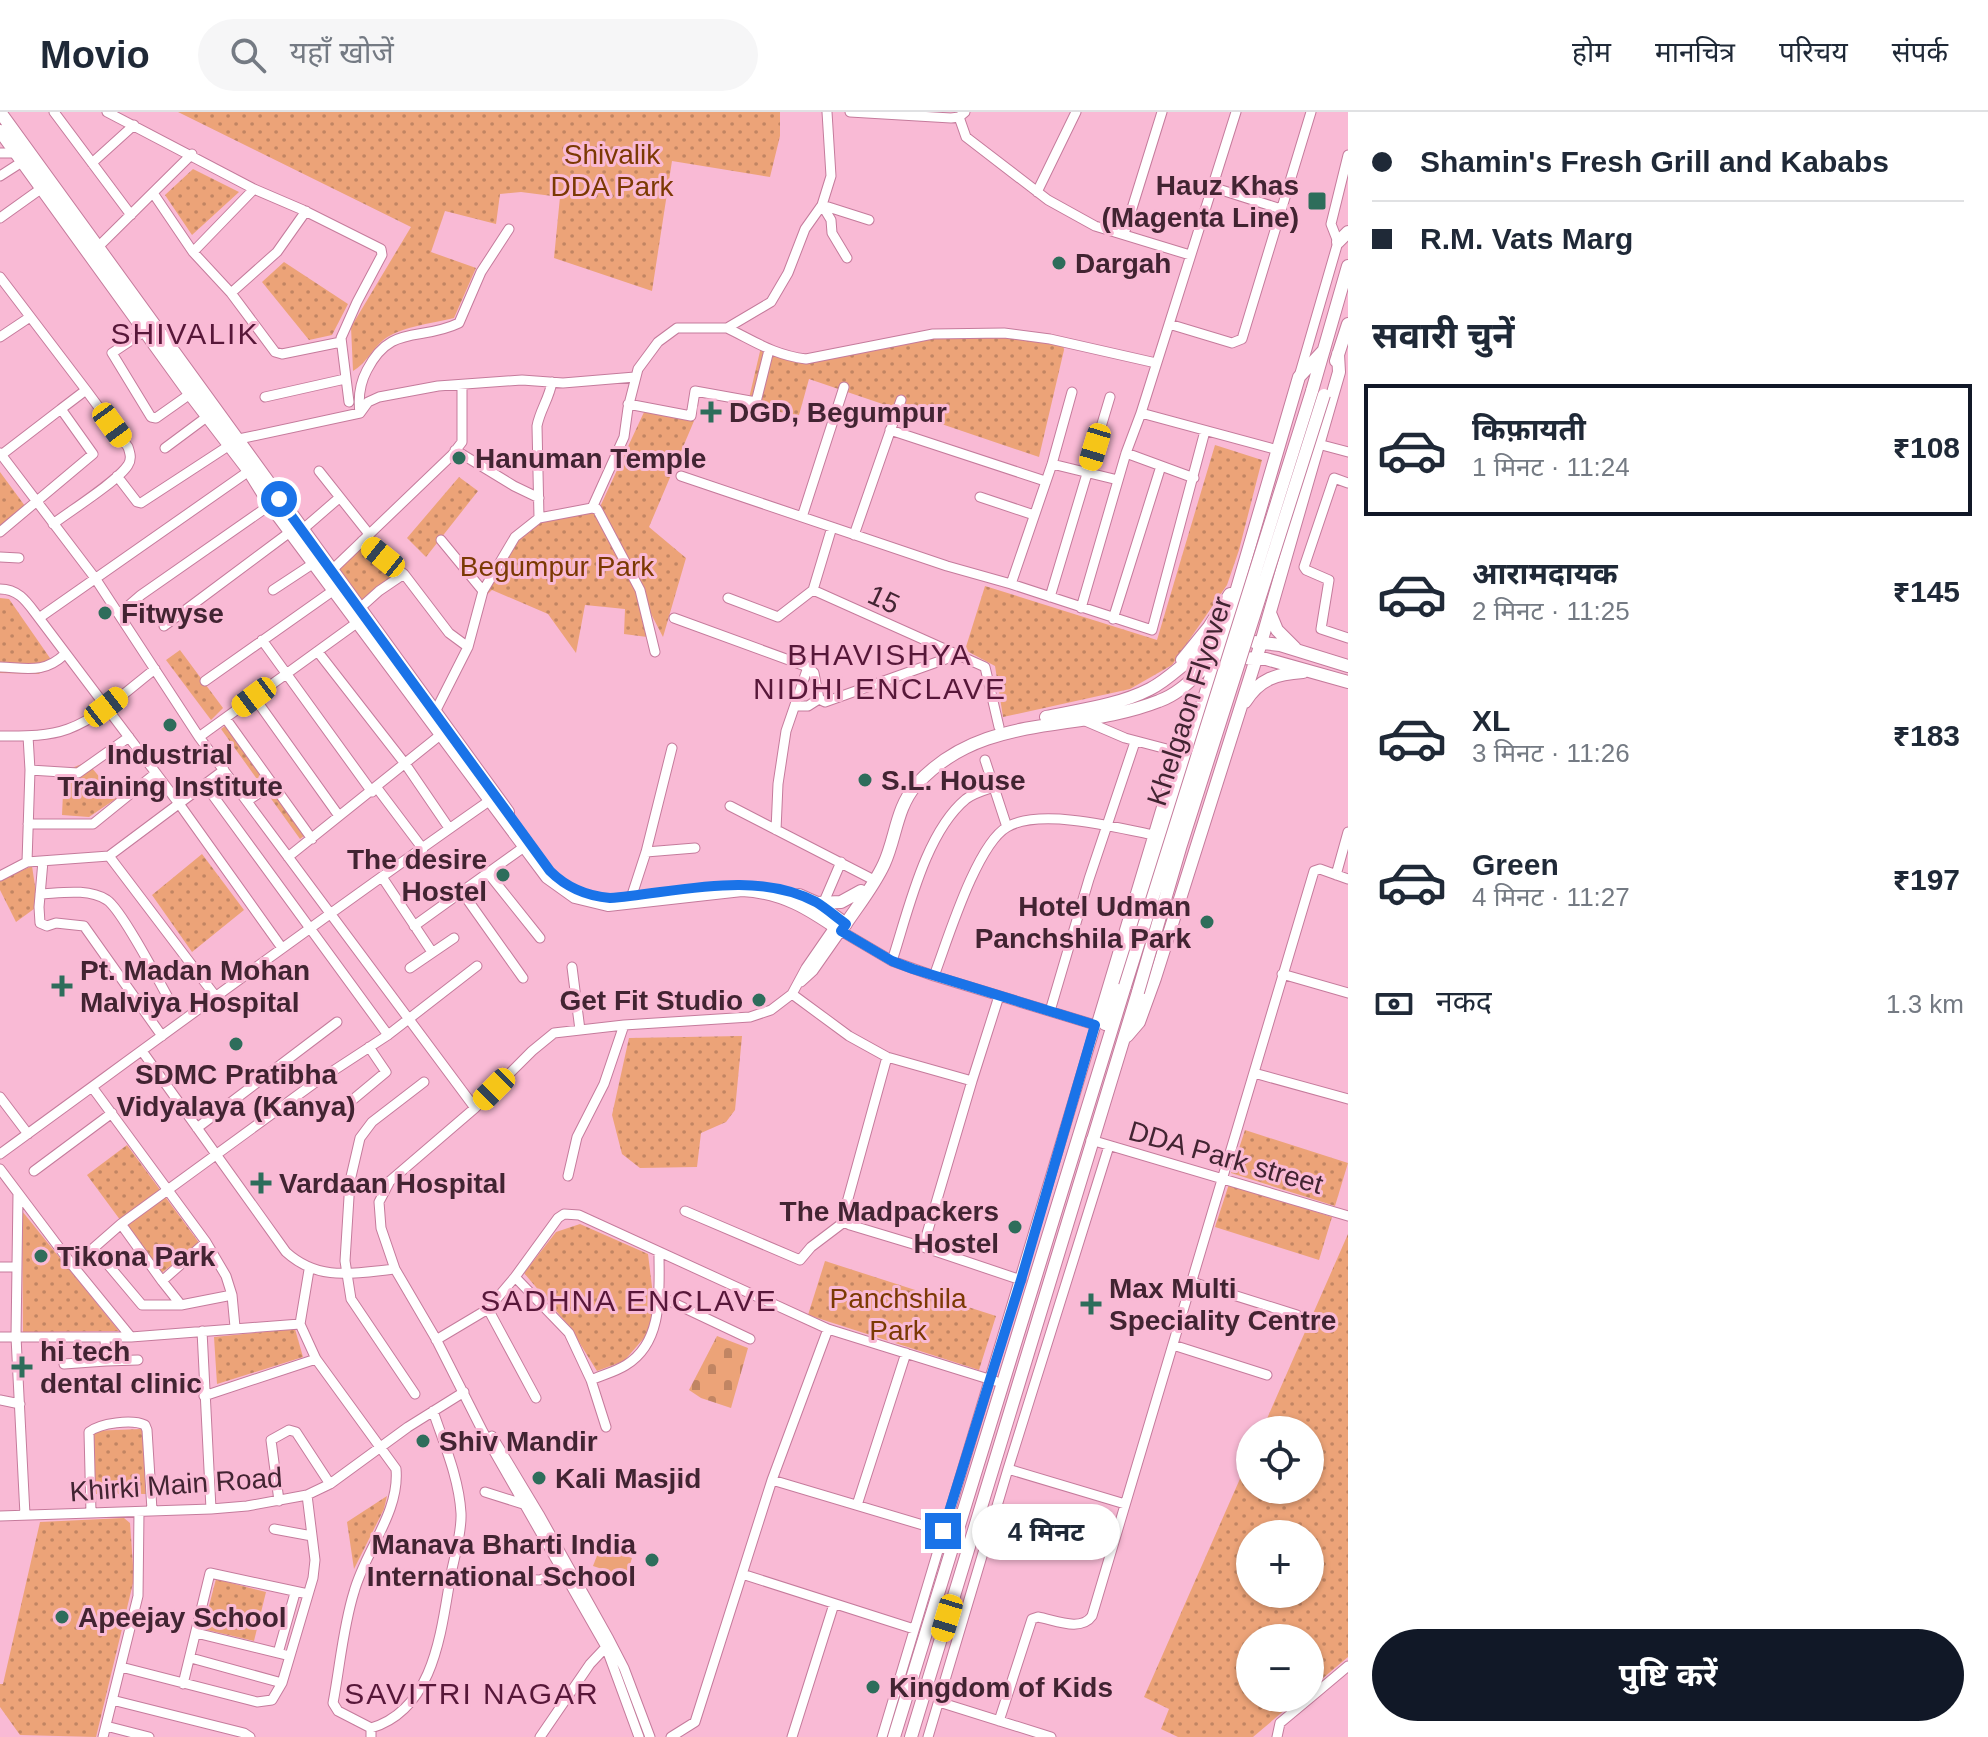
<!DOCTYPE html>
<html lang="hi">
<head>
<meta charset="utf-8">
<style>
  :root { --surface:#fff; --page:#f6f6f7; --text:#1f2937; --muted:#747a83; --line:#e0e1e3; --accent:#111827 }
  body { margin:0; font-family:Arial,"Noto Sans Devanagari",sans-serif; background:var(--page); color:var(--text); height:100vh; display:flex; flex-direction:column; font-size:30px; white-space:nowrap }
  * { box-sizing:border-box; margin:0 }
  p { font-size:26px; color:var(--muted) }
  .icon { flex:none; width:44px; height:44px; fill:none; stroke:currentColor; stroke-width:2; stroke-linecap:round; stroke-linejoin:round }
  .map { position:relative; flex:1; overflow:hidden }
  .details { display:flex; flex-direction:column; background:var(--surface); width:640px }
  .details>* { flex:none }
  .hud { display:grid; align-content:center; height:176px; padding:0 24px; background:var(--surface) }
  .tools { position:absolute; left:1236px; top:1304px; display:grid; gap:16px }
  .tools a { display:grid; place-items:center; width:88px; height:88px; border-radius:50%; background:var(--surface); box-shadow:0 2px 6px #0004; font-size:40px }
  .end { position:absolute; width:36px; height:36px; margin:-18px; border:10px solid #1a73e8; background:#fff; box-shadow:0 0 0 4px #fff }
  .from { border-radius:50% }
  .bubble { position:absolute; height:56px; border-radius:28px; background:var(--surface); box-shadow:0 2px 6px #0004; font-size:26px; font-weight:700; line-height:56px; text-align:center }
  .car { position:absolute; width:24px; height:48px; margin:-24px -12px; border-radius:10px; box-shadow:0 0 6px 2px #0007; background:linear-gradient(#f5c518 24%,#345 0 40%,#f5c518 0 76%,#345 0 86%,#f5c518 0) }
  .hud b { display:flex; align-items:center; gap:28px; height:76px; font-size:30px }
  .hud b+b { border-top:2px solid var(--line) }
  .hud i { width:20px; height:20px; background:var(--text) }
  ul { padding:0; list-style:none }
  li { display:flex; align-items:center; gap:24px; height:132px; margin:0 16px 12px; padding:0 8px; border:4px solid transparent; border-radius:0px }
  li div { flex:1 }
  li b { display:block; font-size:30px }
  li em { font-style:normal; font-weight:700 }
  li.on { border-color:var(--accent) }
  li>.icon { width:72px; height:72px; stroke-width:1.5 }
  h2 { padding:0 24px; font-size:36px; line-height:96px }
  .pay { display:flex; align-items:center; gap:20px; height:88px; padding:0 24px; font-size:30px }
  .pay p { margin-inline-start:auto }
  .button { display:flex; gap:16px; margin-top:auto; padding:16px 24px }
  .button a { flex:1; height:92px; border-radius:48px; background:var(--accent); color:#fff; font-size:32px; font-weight:700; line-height:92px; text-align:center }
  header { display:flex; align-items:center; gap:48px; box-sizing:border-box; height:112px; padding:0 40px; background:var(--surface); border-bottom:2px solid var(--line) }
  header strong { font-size:38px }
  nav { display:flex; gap:44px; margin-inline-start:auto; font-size:28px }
  .search { width:560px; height:72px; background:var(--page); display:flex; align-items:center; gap:20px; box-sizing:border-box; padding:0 28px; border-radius:44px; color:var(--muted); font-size:30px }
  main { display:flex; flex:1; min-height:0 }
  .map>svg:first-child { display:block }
</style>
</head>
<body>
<header>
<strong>Movio</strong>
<div class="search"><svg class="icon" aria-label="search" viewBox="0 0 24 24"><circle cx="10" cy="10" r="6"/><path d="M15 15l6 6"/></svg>यहाँ खोजें</div>
<nav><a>होम</a><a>मानचित्र</a><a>परिचय</a><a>संपर्क</a></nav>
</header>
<main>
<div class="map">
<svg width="1348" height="1625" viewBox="0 0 1348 1625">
  <defs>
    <pattern id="cemetery-stones" width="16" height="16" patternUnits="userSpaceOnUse" patternTransform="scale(2)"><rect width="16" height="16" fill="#eca378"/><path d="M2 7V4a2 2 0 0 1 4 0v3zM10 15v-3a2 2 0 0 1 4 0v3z" fill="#c18563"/></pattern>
    <pattern id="park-dots" width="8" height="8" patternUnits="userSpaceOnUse" patternTransform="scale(2)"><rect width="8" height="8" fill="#eca378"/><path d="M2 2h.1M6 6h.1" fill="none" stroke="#c18563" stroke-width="1.8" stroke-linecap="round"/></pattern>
  </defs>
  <rect width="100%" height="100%" fill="#f9bad5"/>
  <path fill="url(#cemetery-stones)" d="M717,1224l31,12 -17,60 -30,-10 -12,-8z"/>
  <path fill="url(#park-dots)" fill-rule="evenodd" d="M178,0h602v24l-10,41 -98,-16 -20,130 -98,-33 6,-61 -39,-5 -21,2 -4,30 -51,-13 -14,41 45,16 -22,50c-22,6 -57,8 -74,25 -10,10 -14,20 -27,28l-2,-44 60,-100z
    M193,57l46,23 -47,43 -27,-40z
    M284,150l64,42 -16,31 -23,5 -47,-58z
    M1004,221l59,9 1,8 -25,107 -230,-78 -10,36 -52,-8 14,-60 51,11 88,-18z
    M645,298l49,11 -45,106 37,31 -23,79 -15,-29 7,30 -31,-4 1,-25 -40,-4 -9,48 -28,-39 -56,-24 -14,13 37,-66 20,-16 64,-12z
    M1215,333l47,15 -23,90 -12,35 -55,80 -42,24 -127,28 -8,-51 -30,-16 20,-64 172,54z
    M0,360l25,34 -25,20z
    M459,365l19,14 -52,66 -19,-19z
    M362,429l42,33 -47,32 -25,-36z
    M0,486l9,1 43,62 -13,13 -39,-1z
    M180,538l43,58 -12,12 -45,-60z
    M225,614l79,110 -4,3 -79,-110z
    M87,650l30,36 -28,19 -27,-2 2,-44z
    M202,742l42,56 -52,42 -40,-57z
    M32,754l6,40 -22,16 -16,-32v-10z
    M742,924l-7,74 -9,12 -25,11 -4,34 -57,1 -18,-14 -10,-39 17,-77z
    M1245,1018l103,33 -13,43 -104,-33z
    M127,1033l73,99 -40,30 -73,-99z
    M1229,1072l103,33 -13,43 -104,-33z
    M22,1099l97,120 -96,1z
    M580,1112l68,30 5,41 -2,35 -27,31 -27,10 -28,-45 -45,-53 32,-41z
    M1348,1122v423l-38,32v-51h-60v60h49l-46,39h-75l-17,-8 8,-20 -25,-12 106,-241v34h60v-60h-48zM1310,1422v60h-60v-60z
    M825,1149l171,55 -17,54 -171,-55z
    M295,1217l8,28 -86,27 -3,-47z
    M142,1317l5,65h-52l-5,-63z
    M387,1384l-3,13 -30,60 -7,-47z
    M124,1406l6,5 4,56 -38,158 -76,-2 -20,-28v-23h3l37,-162z
    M216,1467l50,13 -12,49 -51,-12z"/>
  <path fill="#eca378" d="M600,1436l32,10 -6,19 -33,-11z"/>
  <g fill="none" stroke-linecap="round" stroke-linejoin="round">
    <g stroke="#c57b9c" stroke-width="11">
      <path id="minor" d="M54,0l77,103
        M107,0l147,77 49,21 78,39 1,6 -25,47 -16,36 8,64
        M850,0l101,6 8,-1 6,-5
        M959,5l7,20 82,63 47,26 95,29
        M0,41h21
        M92,51l42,-38
        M0,64l25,-16
        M1212,75l69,22
        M1037,80l39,-80
        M153,81l40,59 38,41 44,59 7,2 59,-12
        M0,106l42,-30
        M1124,122l38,-122
        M98,135l94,-93
        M193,140l61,-63
        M847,146l-15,-25 -1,-13 -9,-15 47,15
        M0,165l86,113
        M231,181l46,-41 29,-41
        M1169,212l63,19 10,-4 69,-227
        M727,216c29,14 47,27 79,31l127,-25 71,-1 46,6 106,24
        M145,219l-33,22 39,64 5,1 34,-24
        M0,225l30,-20
        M1300,261l38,-131 -7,-18 17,-69
        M265,285l80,-18
        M628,292l63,12 4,-25 61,11 13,-52
        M360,301c-2,-15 0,-30 7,-43 24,-47 53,-28 92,-47l22,-51 28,-43
        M1141,301l137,37
        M890,318l155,51
        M1318,332l30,8
        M165,336l43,-32
        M455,338l59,36 25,12
        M0,341l95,125 104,159 276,371
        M1126,341l68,25
        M0,344l61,-47 32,45 -93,78
        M1052,352l66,16
        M319,359l50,63
        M117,364l20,26 4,1 98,-64 121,-26 8,-11 11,-5 59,-11 84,-6 41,3 72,-6
        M681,364l266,90 64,18 141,46 53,-199
        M1348,371l-14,-5 -30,89 2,3 23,10 -8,49 27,9
        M980,385l54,18
        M592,396l32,-71 4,-29 10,-39 20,-27 19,-14h50l44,-26 17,-29 17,-44 17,-24 9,-29 -4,-64
        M592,396l5,1 43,81 15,62
        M802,405l42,-130
        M539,406l-2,-92c3,-16 12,-27 15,-44
        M53,412c17,-13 65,-43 75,-59 4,-6 2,-12 0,-18l-42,-57 -25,19
        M832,415l-19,63 172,77 14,60
        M302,418l37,-32
        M854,423l47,-135
        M441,428l42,51
        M362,429l42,33 45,59 19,14
        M0,445l19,1
        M332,458l120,-115 10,-13v-57
        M1011,472l41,-120 20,-72
        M0,477c20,0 28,15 39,29l141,187 102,143
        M273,478l41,-27
        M1050,485l60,-200
        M728,486l50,19 35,-27
        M1081,496l45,-155 15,-40 95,-301
        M359,497l20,-18 25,-17
        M119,502l22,-19 129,-90
        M39,506l210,-147
        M674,506l134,49 6,6 5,26 6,3 129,-46
        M1113,507l48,-153
        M164,514l126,-94
        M262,528l110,152
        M318,540l88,113 43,63
        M0,555c27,1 44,7 65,-13
        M205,569l129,-91
        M254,585l85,119
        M795,594h13l11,-7
        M434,602l34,-67 15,-56 32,-54 24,-19 53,-10
        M226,607l86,120
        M1083,608l42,18 57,15
        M0,624c22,0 46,1 68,-7 32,-12 60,-39 87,-60
        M199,625l159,-115
        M985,648l22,67
        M30,658l48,3 51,-36
        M206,674l182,249
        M377,676l46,61
        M247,689l26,-17
        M730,694l140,72
        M28,712h65l63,-51
        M776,718l2,-46 8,-53 22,-64
        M646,740l49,-4
        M109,744l107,141
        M288,745l156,-125
        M43,749l-4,46 1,16 7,3 9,-3 28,3 78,110
        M27,750l3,-92 -2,-34
        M488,761l52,65
        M1336,763l12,-43
        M0,764l27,-14 82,-6 115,-86
        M382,765l50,75
        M462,780l61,86
        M40,782c21,-1 48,-6 67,6 15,10 54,85 65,105
        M632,783l14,-43 26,-104
        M823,792l18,-42
        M414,814l110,-79
        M892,849c16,-49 33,-128 74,-162 8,-6 19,-9 28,-12
        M572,855l8,63
        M410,856l44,-30
        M1282,862l66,19
        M934,864c13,-34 42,-131 73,-149 33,-19 109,0 146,8
        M801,870l12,-11 28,-40 51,30 42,15 161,49
        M792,882l57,42 38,21 85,24 -49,166 98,33
        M1050,899l39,-132 46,-137
        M142,939l144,201c33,30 68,21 109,17
        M887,945l-44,160 1,5 6,3 73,22
        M1254,961l94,26
        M972,969l27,-85
        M92,975l114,155 20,34 6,19 3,32
        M0,985l28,37
        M350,990l36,-30 -17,-25
        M197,1016l140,-106
        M1091,1028l257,76
        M0,1042c162,-118 324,-238 489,-353
        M0,1057l73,97 58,71
        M34,1059l78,-58
        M568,1064l9,-39 27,-53 20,-59
        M18,1082l-2,143 9,178
        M685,1099l115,49 11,-13 33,-25
        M121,1112l41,57 44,-39
        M94,1136l48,57h39
        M73,1154l48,-42 192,-140 75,-49 89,-69
        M0,1155h16
        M309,1158l-9,54 16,35 80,110c4,43 -31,82 -42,123 -11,35 -14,74 -21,111l5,8 33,17v9
        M515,1165l54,56 22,47
        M162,1169l19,24 51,-10
        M1192,1170l105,33
        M659,1184l91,43
        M488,1197l48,89
        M202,1219l9,178
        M0,1225h131l169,-13
        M105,1226l1,23 32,-1
        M436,1228l52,-31 27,-32 43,-59 6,-4 15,1 249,114 167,52
        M1173,1233l94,30
        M64,1252l42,-3
        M415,1282l-64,-95 -6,-38 5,-80 10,-43 12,-16 52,-40
        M204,1284l112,-37
        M0,1288l20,4
        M606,1315l-15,-47c11,-5 24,-8 35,-15 38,-23 33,-74 33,-112
        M492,1324l47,78 70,125 15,29 26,69
        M1008,1357l117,35
        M772,1368l171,51
        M485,1380l38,12
        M279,1389l-8,-61 18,-10 7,2 34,52
        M857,1393l49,-152
        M91,1401l-2,-81c11,-9 43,-13 56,-7l2,5 5,80
        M0,1404l211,-7 36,-3 60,-11 23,-11 78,-57 56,-35
        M274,1417l38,7
        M742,1462l172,55
        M509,1467l31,1 22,-10
        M196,1521l94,23
        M278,1541l17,-60
        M191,1546l91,25
        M121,1555l136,35 15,-2 10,-17 31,-105 2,-18 -8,-65
        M183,1572l27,-111 98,21
        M1310,1586l38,-32
        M112,1588l132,33 6,4
        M939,1590l112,35
        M999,1609l33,-102 6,-2c17,3 43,15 54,-1l222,-745 6,-2 28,10
        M106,1614l43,11
        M371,1616c64,-19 70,-98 80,-154 4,-20 11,-42 10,-61 -2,-35 -17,-69 -28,-102
        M103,1625l35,-141 1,-84
        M540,1625l50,-73 16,-17
        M639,1625l-33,-90 -123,-215 -47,-93 -41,-70 -14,-41 -2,-26 11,-21 85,-73 57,-57 22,-18 70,-8 126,-8 21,-7 21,-16 14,-26 29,-42
        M671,1625l24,-15 77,-242 56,-151
        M792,1625l42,-133
        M882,1625l296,-985
        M928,1625l80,-268 101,-323
        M1277,1625l3,-14 30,-25"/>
    </g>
    <g stroke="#c57b9c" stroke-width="14">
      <path id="major" d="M0,0l508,700
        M0,19l190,263 59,77 21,34 277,372 28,20 33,8 134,-15c41,2 67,19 99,41 14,-22 32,-43 43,-67 12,-26 12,-56 32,-79 67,-74 160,-51 243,-84 25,-9 38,-29 58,-44l49,2 82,23
        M1338,130l10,-10
        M1336,249l12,-37
        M1312,279l36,-125
        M1270,501l7,17 18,18
        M1254,530l26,3 68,21
        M1182,548l27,-33 21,-33
        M1245,590c15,-24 32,-28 58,-30
        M1046,605c34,-7 73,-12 104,-28 26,-13 46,-42 74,-48
        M799,783l18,8 29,21
        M817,791l24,-1 20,-11
        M1105,912l38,-131 74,-236 82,-280 25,-27
        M1127,924l12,-14 16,-44 106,-335 78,-271 -1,-18
        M894,1625l231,-751
        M911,1625l227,-745"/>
    </g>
    <use href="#minor" stroke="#fff" stroke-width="9"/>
    <use href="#major" stroke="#fff" stroke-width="12"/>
    <g stroke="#c57b9c" stroke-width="14" stroke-linecap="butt">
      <path id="major-bridge" d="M1125,874l187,-595
        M1138,880l42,-144 144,-453"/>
    </g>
    <use href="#major-bridge" stroke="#fff" stroke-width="12"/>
  </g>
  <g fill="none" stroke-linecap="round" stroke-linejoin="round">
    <path stroke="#1a73e8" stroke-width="10" d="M279,387l271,372c17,17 36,25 60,27 65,-5 144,-29 206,4 10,6 20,15 30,22l-5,7 51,30 21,8 182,56 -74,255 -78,251"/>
  </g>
  <g fill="#2e6d5b" stroke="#f9bad5" stroke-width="3">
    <rect x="1307" y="79" width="20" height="20" rx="4"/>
    <circle cx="1059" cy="151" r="8"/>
    <path d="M707 288h8v8h8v8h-8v8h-8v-8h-8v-8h8z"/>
    <circle cx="459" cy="346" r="8"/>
    <circle cx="105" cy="501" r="8"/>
    <circle cx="170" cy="613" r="8"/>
    <circle cx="865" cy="668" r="8"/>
    <circle cx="503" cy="763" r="8"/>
    <circle cx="1207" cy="810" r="8"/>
    <path d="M58 862h8v8h8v8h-8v8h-8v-8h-8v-8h8z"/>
    <circle cx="759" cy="888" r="8"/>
    <circle cx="236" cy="932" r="8"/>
    <path d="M257 1059h8v8h8v8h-8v8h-8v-8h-8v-8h8z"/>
    <circle cx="1015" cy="1115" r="8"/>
    <circle cx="41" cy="1144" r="8"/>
    <path d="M1087 1180h8v8h8v8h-8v8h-8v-8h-8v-8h8z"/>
    <path d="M18 1243h8v8h8v8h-8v8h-8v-8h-8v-8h8z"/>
    <circle cx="423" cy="1329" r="8"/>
    <circle cx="539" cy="1366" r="8"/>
    <circle cx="652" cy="1448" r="8"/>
    <circle cx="62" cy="1505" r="8"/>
    <circle cx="873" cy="1575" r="8"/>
  </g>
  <g text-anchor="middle" stroke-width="6" stroke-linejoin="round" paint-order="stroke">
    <g font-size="28" fill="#7b3903" stroke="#f9bad5">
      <text x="612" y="52">Shivalik<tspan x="612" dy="32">DDA Park</tspan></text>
      <text x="557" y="464">Begumpur Park</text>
      <text x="898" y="1196">Panchshila<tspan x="898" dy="32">Park</tspan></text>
    </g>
    <g font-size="28" font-weight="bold" fill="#422432" stroke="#f9bad5" text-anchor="start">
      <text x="1299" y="83" text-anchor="end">Hauz Khas<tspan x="1299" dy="32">(Magenta Line)</tspan></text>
      <text x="1075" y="161">Dargah</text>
      <text x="729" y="310">DGD, Begumpur</text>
      <text x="475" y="356">Hanuman Temple</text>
      <text x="121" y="511">Fitwyse</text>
      <text x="170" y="652" text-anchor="middle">Industrial<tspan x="170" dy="32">Training Institute</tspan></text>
      <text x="881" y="678">S.L. House</text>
      <text x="487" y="757" text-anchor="end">The desire<tspan x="487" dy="32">Hostel</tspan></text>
      <text x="1191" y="804" text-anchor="end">Hotel Udman<tspan x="1191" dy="32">Panchshila Park</tspan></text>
      <text x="80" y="868">Pt. Madan Mohan<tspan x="80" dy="32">Malviya Hospital</tspan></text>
      <text x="743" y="898" text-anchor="end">Get Fit Studio</text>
      <text x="236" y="972" text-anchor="middle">SDMC Pratibha<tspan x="236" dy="32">Vidyalaya (Kanya)</tspan></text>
      <text x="279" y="1081">Vardaan Hospital</text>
      <text x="999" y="1109" text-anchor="end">The Madpackers<tspan x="999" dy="32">Hostel</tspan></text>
      <text x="57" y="1154">Tikona Park</text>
      <text x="1109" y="1186">Max Multi<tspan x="1109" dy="32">Speciality Centre</tspan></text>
      <text x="40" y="1249">hi tech<tspan x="40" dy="32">dental clinic</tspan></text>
      <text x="439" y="1339">Shiv Mandir</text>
      <text x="555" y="1376">Kali Masjid</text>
      <text x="636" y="1442" text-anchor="end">Manava Bharti India<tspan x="636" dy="32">International School</tspan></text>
      <text x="78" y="1515">Apeejay School</text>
      <text x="889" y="1585">Kingdom of Kids</text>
    </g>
    <g font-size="28" fill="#422432" stroke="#f9bad5">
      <text transform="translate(884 487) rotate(25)" y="10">15</text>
      <text transform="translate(1189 589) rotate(-72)" y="10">Khelgaon Flyover</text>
      <text transform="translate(1226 1045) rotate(16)" y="10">DDA Park street</text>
      <text transform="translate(176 1372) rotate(-4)" y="10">Khirki Main Road</text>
    </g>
    <g font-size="30" letter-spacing="2" fill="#571739" stroke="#f9bad5">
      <text x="185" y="232">SHIVALIK</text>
      <text x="880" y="553">BHAVISHYA<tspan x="880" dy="34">NIDHI ENCLAVE</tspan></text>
      <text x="629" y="1199">SADHNA ENCLAVE</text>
      <text x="472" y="1592">SAVITRI NAGAR</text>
    </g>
  </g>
</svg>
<div class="tools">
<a><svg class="icon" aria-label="locate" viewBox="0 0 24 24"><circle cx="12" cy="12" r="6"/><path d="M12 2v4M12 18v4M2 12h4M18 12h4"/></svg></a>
<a>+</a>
<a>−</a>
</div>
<i class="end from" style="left:279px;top:387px"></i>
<i class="end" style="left:943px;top:1419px"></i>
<div class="bubble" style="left:972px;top:1392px;width:148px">4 मिनट</div>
<i class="car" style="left:112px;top:313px;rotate:144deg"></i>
<i class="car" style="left:1095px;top:335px;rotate:197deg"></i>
<i class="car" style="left:383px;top:445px;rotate:309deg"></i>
<i class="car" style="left:254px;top:585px;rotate:233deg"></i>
<i class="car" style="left:106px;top:595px;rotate:52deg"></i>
<i class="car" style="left:494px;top:977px;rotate:225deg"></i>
<i class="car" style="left:947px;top:1506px;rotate:197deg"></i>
</div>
<section class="details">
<div class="hud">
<b><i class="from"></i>Shamin's Fresh Grill and Kababs</b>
<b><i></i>R.M. Vats Marg</b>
</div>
<h2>सवारी चुनें</h2>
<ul>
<li class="on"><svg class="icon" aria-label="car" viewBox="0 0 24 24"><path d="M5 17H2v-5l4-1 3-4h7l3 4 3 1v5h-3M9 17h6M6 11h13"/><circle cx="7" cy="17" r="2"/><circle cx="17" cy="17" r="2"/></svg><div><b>किफ़ायती</b><p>1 मिनट · 11:24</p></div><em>₹108</em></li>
<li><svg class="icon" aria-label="car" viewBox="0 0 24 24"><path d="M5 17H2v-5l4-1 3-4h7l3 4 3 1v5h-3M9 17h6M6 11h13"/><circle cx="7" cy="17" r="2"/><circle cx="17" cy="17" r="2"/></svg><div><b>आरामदायक</b><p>2 मिनट · 11:25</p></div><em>₹145</em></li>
<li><svg class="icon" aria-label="car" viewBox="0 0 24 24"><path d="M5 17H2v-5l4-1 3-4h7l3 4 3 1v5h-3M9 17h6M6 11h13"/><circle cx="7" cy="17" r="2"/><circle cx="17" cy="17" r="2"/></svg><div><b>XL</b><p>3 मिनट · 11:26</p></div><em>₹183</em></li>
<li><svg class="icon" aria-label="car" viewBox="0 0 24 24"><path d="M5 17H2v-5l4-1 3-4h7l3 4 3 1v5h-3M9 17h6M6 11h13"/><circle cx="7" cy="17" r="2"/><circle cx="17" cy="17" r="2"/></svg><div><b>Green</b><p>4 मिनट · 11:27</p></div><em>₹197</em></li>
</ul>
<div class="pay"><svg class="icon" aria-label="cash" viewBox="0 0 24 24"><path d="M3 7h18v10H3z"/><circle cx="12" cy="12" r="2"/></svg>नकद<p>1.3 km</p></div>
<div class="button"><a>पुष्टि करें</a></div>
</section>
</main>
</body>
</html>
